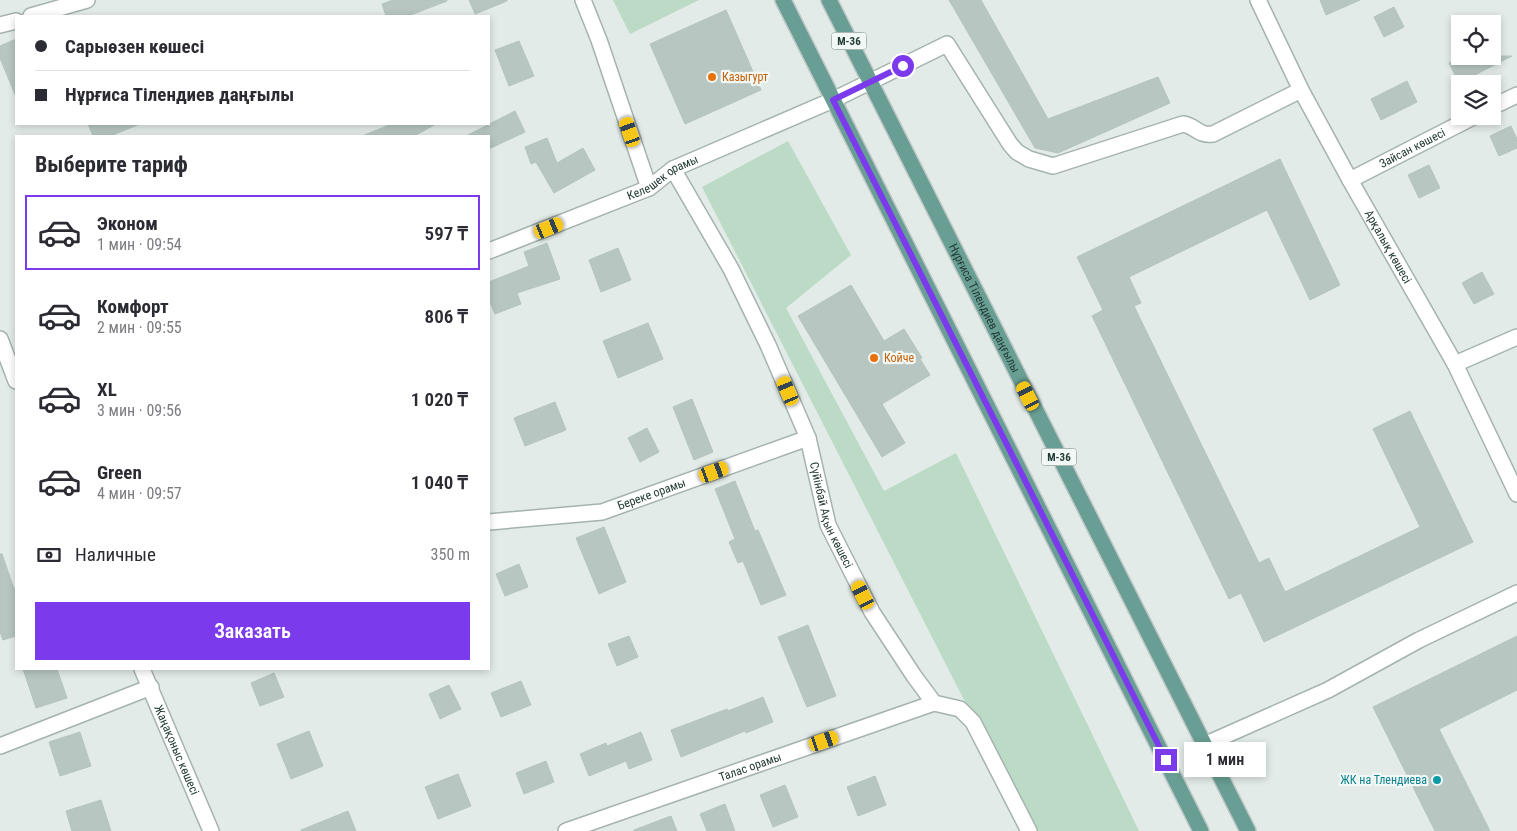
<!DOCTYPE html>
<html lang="ru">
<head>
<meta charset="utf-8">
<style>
  :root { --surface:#fff; --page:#f2f2f3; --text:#2b2b33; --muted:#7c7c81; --line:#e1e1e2; --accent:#7c3aed }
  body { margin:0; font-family:"Roboto Condensed",sans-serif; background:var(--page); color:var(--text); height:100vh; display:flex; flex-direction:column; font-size:19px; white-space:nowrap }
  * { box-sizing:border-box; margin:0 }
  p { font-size:16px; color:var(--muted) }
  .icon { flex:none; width:28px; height:28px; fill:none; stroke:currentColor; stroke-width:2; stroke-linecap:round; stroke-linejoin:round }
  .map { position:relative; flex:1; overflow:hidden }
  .side { position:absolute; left:15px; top:135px; width:475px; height:535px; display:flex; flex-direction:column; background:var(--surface); border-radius:0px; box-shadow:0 2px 8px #0003 }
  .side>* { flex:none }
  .top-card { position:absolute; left:15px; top:15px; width:475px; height:110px; border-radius:0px; box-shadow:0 2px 8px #0003; display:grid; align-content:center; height:110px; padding:0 20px; background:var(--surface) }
  .controls { position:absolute; left:1451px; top:15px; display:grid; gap:10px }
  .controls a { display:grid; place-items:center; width:50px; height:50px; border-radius:0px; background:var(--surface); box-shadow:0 2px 8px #0003; font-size:25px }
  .end { position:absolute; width:22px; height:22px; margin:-11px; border:6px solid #7c3aed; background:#fff; box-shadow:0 0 0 2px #fff }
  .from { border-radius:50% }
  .bubble { position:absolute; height:35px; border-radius:0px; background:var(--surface); box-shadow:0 2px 8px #0003; font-size:16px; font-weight:600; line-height:35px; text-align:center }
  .car { position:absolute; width:15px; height:30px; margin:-15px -8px; border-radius:6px; box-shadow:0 0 4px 1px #0007; background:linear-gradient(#f5c518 24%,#345 0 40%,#f5c518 0 76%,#345 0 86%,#f5c518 0) }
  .top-card b { display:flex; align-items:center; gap:18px; height:48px; font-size:19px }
  .top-card b+b { border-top:1px solid var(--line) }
  .top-card i { width:12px; height:12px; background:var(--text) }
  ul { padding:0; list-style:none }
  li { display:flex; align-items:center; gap:15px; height:75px; margin:0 10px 8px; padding:0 10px; border:2px solid transparent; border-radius:0px }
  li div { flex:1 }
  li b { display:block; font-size:19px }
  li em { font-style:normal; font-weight:600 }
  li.active { border-color:var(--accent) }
  li>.icon { width:45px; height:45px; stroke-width:1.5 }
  h2 { padding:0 20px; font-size:22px; line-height:60px }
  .pay { display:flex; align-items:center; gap:12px; height:55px; padding:0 20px; font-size:19px }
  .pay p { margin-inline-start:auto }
  .primary-button { display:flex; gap:10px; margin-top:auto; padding:10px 20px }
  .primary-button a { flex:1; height:58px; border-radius:0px; background:var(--accent); color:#fff; font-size:20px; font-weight:600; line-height:58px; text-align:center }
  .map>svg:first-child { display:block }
</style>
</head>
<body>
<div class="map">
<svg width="1517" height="831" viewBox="0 0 1517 831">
  <rect width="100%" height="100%" fill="#e2ebe7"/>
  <path fill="#bcdbc6" d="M613,0h86l-69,34z
    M788,141l63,114 -65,53 98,183 72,-38 183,378h-108l-329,-644z"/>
  <path fill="#b7c6c1" stroke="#b4c4bf" d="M393,0h54v1l-39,15h-22l-4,-12z
    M469,0h38v1l-32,13z
    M949,0h32l67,119 110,-42 12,26 -112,50 -23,-5z
    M1320,0h40l-34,15z
    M1394,7l10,20 -20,10 -10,-20z
    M726,10l35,80 -76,34 -35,-80z
    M16,39v58l-16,-39v-12z
    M519,41l15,35 -25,10 -14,-36z
    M1462,56h50l-53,27 -10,-20z
    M1407,81l10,21 -36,18 -10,-21z
    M515,111l10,21 -36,17v-13h-23z
    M88,124h52l-30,12h-17z
    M392,124h44l-22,12h-52z
    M1511,126l6,13v9l-18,8 -9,-20z
    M547,138l10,25 26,-15 12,22 -41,23 -18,-31 -5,2 -6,-17z
    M1280,159l60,126 -30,15 -43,-90 -138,67 12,26 -7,3 125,257 10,-5 16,34 135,-65 -47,-98 37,-18 63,131 -209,100 -23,-49 -12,6 -137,-283 11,-6 -26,-53z
    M1429,165l11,23 -21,10 -11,-23z
    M547,243l13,36 -43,14 4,11 -26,10 -6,-14v-18l40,-16 -5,-14z
    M618,248l13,32 -30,12 -12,-32z
    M1482,272l12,22 -20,10 -12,-21z
    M851,285l33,56 20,-12 18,29 -2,1 10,16 -48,29 23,39 -23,14 -84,-141z
    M648,323l15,36 -45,19 -15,-37z
    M692,399l21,53 -19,8 -21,-53z
    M555,402l11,28 -41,16 -11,-28z
    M647,428l12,24 -19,10 -12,-24z
    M735,481l20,50 3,-1 28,65 -25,10 -18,-44 -5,2 -9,-21 6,-3 -20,-50z
    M604,527l22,55 -27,12 -23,-56z
    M0,554h2l12,35 2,-1v48l-13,4 -3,-8z
    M519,564l9,23 -23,9 -9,-22z
    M808,625l28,71 -29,11 -29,-70z
    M629,636l9,21 -21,9 -9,-22z
    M1517,636v54l-78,39 51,102h-55l-62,-124z
    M23,669h34l10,29 -31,10z
    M274,673l10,24 -24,9 -9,-23z
    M521,681l10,24 -30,12 -10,-24z
    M449,685l12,24 -21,10 -11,-25z
    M763,697l10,25 -27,11 -1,-2 -64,26 -10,-27 56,-21 1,2z
    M309,731l14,35 -32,13 -14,-35z
    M80,732l11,34 -31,10 -11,-34z
    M641,732l11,28 -23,9 -3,-8 -37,15 -9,-22 26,-11 1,3z
    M546,761l8,21 -30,12 -8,-21z
    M458,774l13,32 -33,13 -13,-32z
    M875,776l11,29 -28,11 -11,-29z
    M785,785l13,32 -25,10 -13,-32z
    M101,800l10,31h-39l-6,-20z
    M725,804l10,27h-28l-7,-17z
    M348,811l8,20h-55v-1z
    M671,816l6,15h-43v-1z"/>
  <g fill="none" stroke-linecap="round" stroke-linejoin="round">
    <g stroke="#a5b3ae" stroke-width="18">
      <g id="street">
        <path d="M583,0l16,40 50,148"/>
        <path id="s1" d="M1258,0l43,90 49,90 105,184 62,130"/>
        <path d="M31,16l56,-16"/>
        <path d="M0,25l16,-4"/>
        <path d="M1492,107l25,-12"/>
        <path id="s2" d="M673,169l58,100 37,76 40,93 20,87 44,87 42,64 20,27 26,6 13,13 56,109"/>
        <path id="s3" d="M1350,180l125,-64"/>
        <path id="s4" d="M489,251l160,-63 24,-19 160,-69 114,-56 63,100 7,8 12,7 24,7 130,-42c13,2 15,12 30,10l88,-44"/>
        <path d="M0,339l16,42"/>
        <path d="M1455,364l62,-27"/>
        <path id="s5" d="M489,522l113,-10 206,-74"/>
        <path id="s6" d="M142,669l69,162"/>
        <path d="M1204,745l124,-55 91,-50 98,-47"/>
        <path d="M0,746l151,-59"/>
        <path id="s7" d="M566,831l368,-128"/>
      </g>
    </g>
    <g stroke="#c1c8c7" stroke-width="18">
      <g id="primary">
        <path d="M783,0l418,831"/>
        <path id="s8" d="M829,0l419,831"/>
      </g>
    </g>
    <use href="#street" stroke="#fff" stroke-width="15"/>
    <use href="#primary" stroke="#689e93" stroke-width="15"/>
  </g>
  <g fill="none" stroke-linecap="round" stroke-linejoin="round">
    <path stroke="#7c3aed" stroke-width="6" d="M903,66l-70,34 333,660"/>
  </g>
  <g fill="#e8710a" stroke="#f2f8f5" stroke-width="2">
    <circle cx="712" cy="77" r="5"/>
    <circle cx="874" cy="358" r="5"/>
  </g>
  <circle fill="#0f9aa8" stroke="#f2f8f5" stroke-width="2" cx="1437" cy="780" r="5"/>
  <g text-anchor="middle" stroke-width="4.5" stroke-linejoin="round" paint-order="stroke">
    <g fill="#f2f8f5" stroke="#61746f" stroke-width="1">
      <rect x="831.5" y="32.5" width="35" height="17" rx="4"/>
      <rect x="1041.5" y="448.5" width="35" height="17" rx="4"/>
    </g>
    <g font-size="11" font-weight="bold" fill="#233b36">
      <text x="849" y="45">M-36</text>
      <text x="1059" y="461">M-36</text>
    </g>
    <g font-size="12" fill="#c56008" stroke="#f2f8f5" text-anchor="start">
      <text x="722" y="81">Казыгурт</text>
      <text x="884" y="362">Койче</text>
    </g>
    <g font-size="12" fill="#233b36" stroke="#f2f8f5">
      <text dy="4" stroke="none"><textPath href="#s3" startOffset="70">Зайсан көшесі</textPath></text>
      <text dy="4" stroke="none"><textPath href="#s4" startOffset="189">Келешек орамы</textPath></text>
      <text dy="4" stroke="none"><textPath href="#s1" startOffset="279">Арқалық көшесі</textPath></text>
      <text dy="4" stroke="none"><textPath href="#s8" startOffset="345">Нұрғиса Тілендиев даңғылы</textPath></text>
      <text dy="4" stroke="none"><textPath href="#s5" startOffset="166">Береке орамы</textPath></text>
      <text dy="4" stroke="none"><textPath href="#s2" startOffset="382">Сүйінбай Ақын көшесі</textPath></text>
      <text dy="4" stroke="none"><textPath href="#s6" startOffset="88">Жаңақоныс көшесі</textPath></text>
      <text dy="4" stroke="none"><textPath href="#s7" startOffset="195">Талас орамы</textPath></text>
    </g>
    <g font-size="12" fill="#0d838f" stroke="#f2f8f5" text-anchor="end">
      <text x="1427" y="784">ЖК на Тлендиева</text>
    </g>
  </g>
</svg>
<div class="controls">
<a><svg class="icon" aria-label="locate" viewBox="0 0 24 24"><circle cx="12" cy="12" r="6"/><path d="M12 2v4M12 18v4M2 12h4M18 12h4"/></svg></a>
<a><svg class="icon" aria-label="layers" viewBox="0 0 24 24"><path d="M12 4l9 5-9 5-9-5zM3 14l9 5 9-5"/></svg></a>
</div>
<i class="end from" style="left:903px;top:66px"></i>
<i class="end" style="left:1166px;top:760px"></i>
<div class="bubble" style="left:1184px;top:742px;width:82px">1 мин</div>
<i class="car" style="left:630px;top:132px;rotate:341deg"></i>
<i class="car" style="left:549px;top:228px;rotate:68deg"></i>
<i class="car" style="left:788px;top:391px;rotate:337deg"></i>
<i class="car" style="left:1028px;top:396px;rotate:333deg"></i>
<i class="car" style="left:714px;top:472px;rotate:70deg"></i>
<i class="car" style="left:863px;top:595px;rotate:333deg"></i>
<i class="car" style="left:824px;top:741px;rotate:71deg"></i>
<div class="top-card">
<b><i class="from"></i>Сарыөзен көшесі</b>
<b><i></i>Нұрғиса Тілендиев даңғылы</b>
</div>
<section class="side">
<h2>Выберите тариф</h2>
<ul>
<li class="active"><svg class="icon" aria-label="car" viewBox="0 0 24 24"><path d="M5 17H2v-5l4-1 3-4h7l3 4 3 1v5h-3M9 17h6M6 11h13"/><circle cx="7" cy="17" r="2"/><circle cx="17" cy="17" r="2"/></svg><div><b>Эконом</b><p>1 мин · 09:54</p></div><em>597 ₸</em></li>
<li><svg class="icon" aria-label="car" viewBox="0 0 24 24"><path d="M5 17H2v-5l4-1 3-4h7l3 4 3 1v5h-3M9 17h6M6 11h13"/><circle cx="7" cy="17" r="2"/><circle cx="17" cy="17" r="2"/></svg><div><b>Комфорт</b><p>2 мин · 09:55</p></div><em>806 ₸</em></li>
<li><svg class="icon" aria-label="car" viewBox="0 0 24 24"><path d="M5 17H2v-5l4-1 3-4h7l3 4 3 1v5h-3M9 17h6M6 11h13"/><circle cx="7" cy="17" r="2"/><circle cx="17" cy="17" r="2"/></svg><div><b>XL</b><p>3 мин · 09:56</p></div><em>1 020 ₸</em></li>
<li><svg class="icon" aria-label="car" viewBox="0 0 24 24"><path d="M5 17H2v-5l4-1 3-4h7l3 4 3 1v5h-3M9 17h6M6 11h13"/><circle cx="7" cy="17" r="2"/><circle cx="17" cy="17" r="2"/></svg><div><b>Green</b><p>4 мин · 09:57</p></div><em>1 040 ₸</em></li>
</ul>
<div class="pay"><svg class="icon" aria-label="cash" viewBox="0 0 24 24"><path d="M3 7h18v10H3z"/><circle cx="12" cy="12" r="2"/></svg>Наличные<p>350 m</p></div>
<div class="primary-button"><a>Заказать</a></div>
</section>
</div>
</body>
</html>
